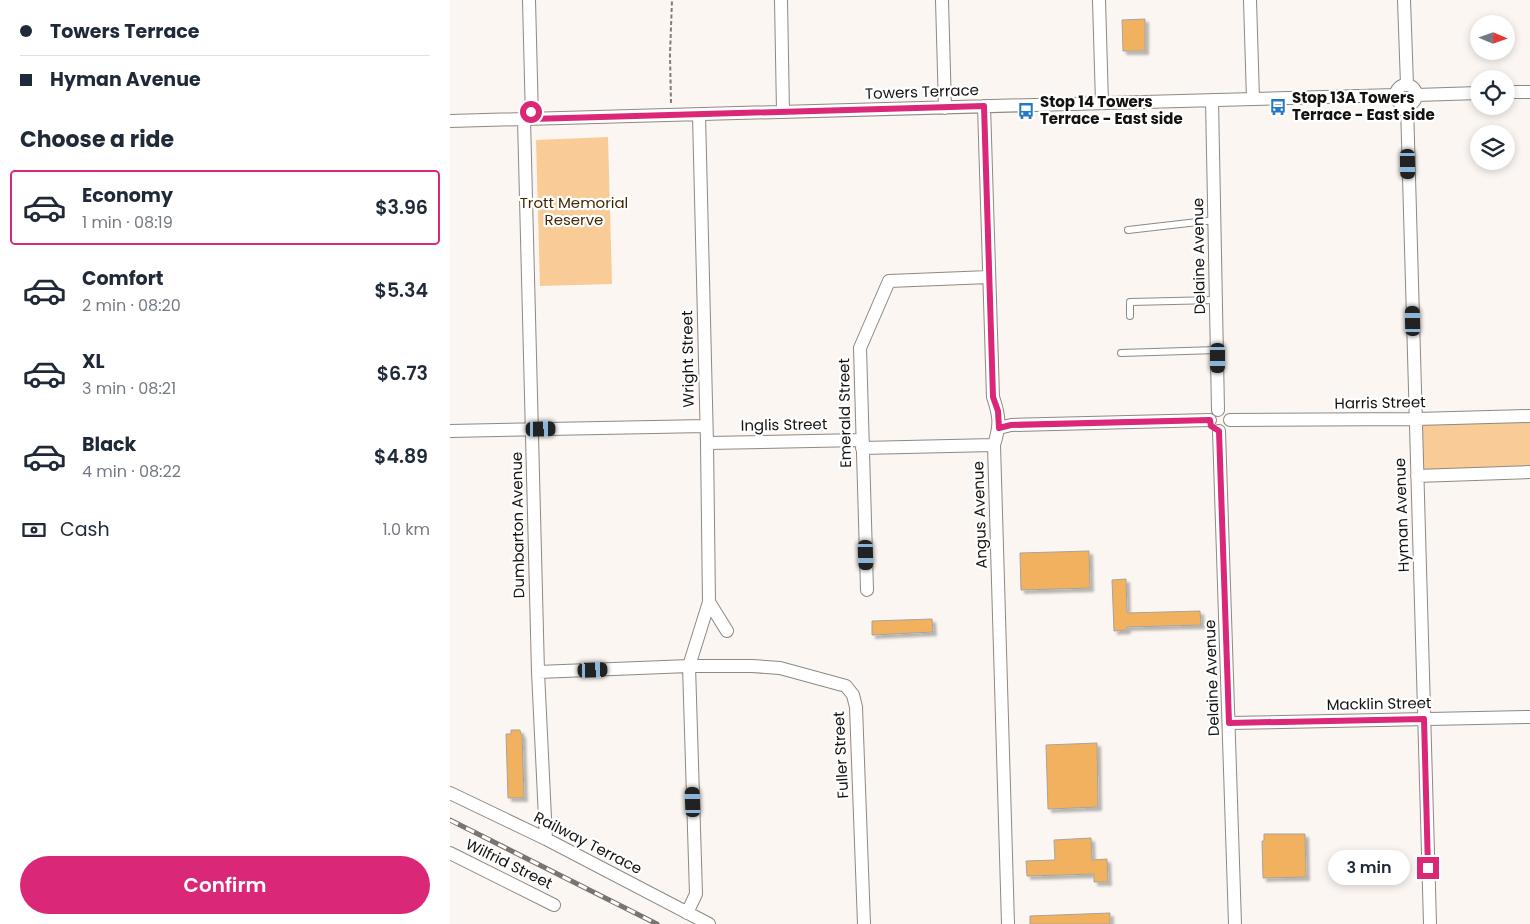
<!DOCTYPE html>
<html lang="en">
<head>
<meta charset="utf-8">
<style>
  :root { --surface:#fff; --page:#f6f6f7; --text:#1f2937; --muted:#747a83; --line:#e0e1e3; --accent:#db2777 }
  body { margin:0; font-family:Poppins,sans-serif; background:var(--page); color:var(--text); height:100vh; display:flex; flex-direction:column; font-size:19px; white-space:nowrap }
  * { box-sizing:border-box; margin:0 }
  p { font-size:16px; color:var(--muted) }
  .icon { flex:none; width:28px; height:28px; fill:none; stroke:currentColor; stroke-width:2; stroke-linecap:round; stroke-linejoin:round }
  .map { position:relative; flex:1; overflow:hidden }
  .details { display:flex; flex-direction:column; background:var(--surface); width:450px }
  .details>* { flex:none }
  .guide { display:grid; align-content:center; height:110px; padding:0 20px; background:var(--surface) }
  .needle { width:32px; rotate:92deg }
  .fabs { position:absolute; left:1020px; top:15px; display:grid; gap:10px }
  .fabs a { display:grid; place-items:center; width:45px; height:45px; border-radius:50%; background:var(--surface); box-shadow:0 2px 8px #0003; font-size:25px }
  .end { position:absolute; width:22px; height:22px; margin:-11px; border:6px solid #db2777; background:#fff; box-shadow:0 0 0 2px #fff }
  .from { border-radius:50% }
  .bubble { position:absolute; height:35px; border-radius:18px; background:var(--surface); box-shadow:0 2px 8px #0003; font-size:16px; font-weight:600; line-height:35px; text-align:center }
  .car { position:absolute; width:15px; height:30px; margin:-15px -8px; border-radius:6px; box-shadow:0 0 4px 1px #0007; background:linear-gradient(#222 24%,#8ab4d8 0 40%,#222 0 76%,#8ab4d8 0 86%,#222 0) }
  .guide b { display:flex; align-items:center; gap:18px; height:48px; font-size:19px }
  .guide b+b { border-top:1px solid var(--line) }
  .guide i { width:12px; height:12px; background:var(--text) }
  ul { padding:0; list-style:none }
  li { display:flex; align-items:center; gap:15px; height:75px; margin:0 10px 8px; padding:0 10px; border:2px solid transparent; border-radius:5px }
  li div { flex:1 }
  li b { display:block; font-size:19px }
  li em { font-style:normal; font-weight:600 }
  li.on { border-color:var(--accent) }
  li>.icon { width:45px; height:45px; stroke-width:1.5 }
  h2 { padding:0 20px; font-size:22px; line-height:60px }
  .pay { display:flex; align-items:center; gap:12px; height:55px; padding:0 20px; font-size:19px }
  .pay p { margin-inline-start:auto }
  .action { display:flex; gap:10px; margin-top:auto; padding:10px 20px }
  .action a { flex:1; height:58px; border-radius:30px; background:var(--accent); color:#fff; font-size:20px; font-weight:600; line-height:58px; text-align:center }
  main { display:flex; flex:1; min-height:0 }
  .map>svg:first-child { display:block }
</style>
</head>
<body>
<main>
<section class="details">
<div class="guide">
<b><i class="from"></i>Towers Terrace</b>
<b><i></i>Hyman Avenue</b>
</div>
<h2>Choose a ride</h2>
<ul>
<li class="on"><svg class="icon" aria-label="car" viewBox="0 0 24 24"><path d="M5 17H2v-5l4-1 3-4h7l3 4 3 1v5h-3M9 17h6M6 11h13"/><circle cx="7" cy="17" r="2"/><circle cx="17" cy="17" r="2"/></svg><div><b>Economy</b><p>1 min · 08:19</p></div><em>$3.96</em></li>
<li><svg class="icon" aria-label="car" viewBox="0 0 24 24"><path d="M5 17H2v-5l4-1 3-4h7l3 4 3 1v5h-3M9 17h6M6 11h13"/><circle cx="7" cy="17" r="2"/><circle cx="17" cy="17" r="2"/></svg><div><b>Comfort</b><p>2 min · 08:20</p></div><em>$5.34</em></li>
<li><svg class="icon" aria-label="car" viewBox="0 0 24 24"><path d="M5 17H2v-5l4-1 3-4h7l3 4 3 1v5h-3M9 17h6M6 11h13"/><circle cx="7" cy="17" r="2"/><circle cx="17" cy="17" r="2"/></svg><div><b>XL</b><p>3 min · 08:21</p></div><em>$6.73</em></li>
<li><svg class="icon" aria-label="car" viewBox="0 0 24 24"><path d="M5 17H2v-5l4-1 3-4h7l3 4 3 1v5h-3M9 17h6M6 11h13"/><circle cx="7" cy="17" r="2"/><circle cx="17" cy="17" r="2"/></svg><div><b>Black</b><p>4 min · 08:22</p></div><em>$4.89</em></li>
</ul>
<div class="pay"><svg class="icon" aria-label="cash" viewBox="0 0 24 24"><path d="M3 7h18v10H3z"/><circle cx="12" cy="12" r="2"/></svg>Cash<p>1.0 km</p></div>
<div class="action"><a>Confirm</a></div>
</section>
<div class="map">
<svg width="1080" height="924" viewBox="0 0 1080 924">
  <defs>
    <filter id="shadow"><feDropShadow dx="3.5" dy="3.5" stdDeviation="1" flood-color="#0004"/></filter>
  </defs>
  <rect width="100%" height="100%" fill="#fbf6f1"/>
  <path fill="#f9cb96" d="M158,137l4,147 -72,2 -4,-146z
    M1080,417v54l-114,4 -1,-55z"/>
  <path fill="#f2b15e" stroke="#a7a39e" filter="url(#shadow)" d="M695,19v32h-22l-1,-31z
    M639,551l1,37 -69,2 -1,-37z
    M676,579l1,34 73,-2 1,14 -74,2v3l-13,1 -2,-51z
    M482,619l1,13 -61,3v-14z
    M61,730h9l1,4h1l2,64h-16l-2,-64h5z
    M647,743l1,64 -50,2 -2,-64z
    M814,834h41l1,43 -43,1 -1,-37h2z
    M641,838l1,22 15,-1 1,23h-14v-8l-67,2 -1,-15 29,-1 -1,-20z
    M660,913v11h-80v-8z"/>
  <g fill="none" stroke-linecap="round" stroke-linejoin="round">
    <g stroke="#8d8984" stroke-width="8">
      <path id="service" d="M678,230l87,-10
        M680,316v-14l86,-2
        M671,353l96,-3"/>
    </g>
    <g stroke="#8d8984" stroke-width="14">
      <path id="minor" d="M79,0l3,119
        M331,0l2,112
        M492,0l3,108
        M649,0l3,103
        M800,0l3,99
        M954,0l3,85
        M946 95a10 10 0 1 1 20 0a10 10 0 1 1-20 0Z
        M1056,92h24
        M966,95l63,-2
        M762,100l6,310
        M957,105l23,819
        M534,106l9,291c7,20 7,29 1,48l14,479
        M74,119l14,553 8,167
        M0,121l945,-26
        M780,420l186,-1 114,-3
        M549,428l12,-3 199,-5
        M0,431l256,-5
        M769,431l16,493
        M257,443l155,-3
        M412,448l132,-3
        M967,476l113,-4
        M417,590l-7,-242 29,-67 100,-4
        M259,602l18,29
        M88,672l151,-6h63l28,2 66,18 7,9 3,12 8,217
        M779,723l301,-6
        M0,793l96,46 163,85
        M0,853l104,52
        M237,913l9,-19 -7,-228 20,-64 -2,-159 -8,-328"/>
    </g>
    <path stroke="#7f7c79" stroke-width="2" stroke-dasharray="4 2.5" stroke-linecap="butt" d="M221,103l-1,-48 2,-55"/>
    <use href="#service" stroke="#fff" stroke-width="6"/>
    <use href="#minor" stroke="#fff" stroke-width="12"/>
    <g stroke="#777471" stroke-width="5">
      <path id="rail" d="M0,820l207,104"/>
    </g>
    <use href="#rail" stroke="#fff" stroke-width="3" stroke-dasharray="9" stroke-linecap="butt"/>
  </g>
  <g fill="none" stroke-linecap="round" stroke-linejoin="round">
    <path stroke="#db2777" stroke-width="6" d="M81,112l1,7 452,-13 9,291 5,14 1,17 12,-3 199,-5 1,6 8,5 10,292 195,-4 4,149"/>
  </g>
  <defs>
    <g id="bus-bare" transform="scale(1.35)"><path d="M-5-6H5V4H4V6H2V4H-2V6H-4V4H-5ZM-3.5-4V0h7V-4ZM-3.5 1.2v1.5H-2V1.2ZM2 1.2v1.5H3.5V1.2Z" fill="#2479c7" stroke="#fff" stroke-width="2.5" paint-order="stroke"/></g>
  </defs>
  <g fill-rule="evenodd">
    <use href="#bus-bare" x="828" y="107"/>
    <use href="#bus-bare" x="576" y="111"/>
  </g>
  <g text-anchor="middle" stroke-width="4.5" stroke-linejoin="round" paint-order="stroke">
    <g font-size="15" fill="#151312" stroke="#fff">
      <text transform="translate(472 92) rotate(-2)" y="5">Towers Terrace</text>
      <text transform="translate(749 256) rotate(-91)" y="5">Delaine Avenue</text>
      <text transform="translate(238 359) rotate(-91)" y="5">Wright Street</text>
      <text transform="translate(930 403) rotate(-1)" y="5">Harris Street</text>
      <text transform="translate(395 413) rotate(-91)" y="5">Emerald Street</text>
      <text transform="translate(334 425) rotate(-1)" y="5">Inglis Street</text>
      <text transform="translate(530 515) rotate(-92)" y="5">Angus Avenue</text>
      <text transform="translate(952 515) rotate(-92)" y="5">Hyman Avenue</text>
      <text transform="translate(68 525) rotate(-91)" y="5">Dumbarton Avenue</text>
      <text transform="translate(762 678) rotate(-92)" y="5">Delaine Avenue</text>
      <text transform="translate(929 704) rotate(-1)" y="5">Macklin Street</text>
      <text transform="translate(391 755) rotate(-93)" y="5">Fuller Street</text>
      <text transform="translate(138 843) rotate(27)" y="5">Railway Terrace</text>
      <text transform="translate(59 864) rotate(26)" y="5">Wilfrid Street</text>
    </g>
    <g font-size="15" font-weight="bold" fill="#151312" stroke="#fff" text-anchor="start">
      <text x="842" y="103">Stop 13A Towers<tspan x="842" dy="17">Terrace - East side</tspan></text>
      <text x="590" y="107">Stop 14 Towers<tspan x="590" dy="17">Terrace - East side</tspan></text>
    </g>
    <g font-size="15" fill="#412803" stroke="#fff">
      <text x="124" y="208">Trott Memorial<tspan x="124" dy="17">Reserve</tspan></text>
    </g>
  </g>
</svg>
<div class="fabs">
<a><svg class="needle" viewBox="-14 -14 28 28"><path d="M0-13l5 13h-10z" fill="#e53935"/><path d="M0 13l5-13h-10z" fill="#747a83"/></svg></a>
<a><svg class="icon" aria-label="locate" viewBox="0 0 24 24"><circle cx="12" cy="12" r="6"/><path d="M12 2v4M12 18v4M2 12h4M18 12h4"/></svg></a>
<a><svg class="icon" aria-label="layers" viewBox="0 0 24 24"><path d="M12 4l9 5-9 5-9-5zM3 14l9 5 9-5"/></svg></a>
</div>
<i class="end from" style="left:81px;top:112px"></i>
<i class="end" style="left:978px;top:868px"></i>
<div class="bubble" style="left:878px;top:850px;width:82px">3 min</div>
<i class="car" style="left:958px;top:164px;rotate:179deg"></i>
<i class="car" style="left:963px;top:321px;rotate:359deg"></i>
<i class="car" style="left:768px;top:358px;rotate:180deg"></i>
<i class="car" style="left:91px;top:429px;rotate:89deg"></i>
<i class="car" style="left:416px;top:555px;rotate:178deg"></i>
<i class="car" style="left:143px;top:670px;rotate:88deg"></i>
<i class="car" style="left:243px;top:802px;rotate:358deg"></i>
</div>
</main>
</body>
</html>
